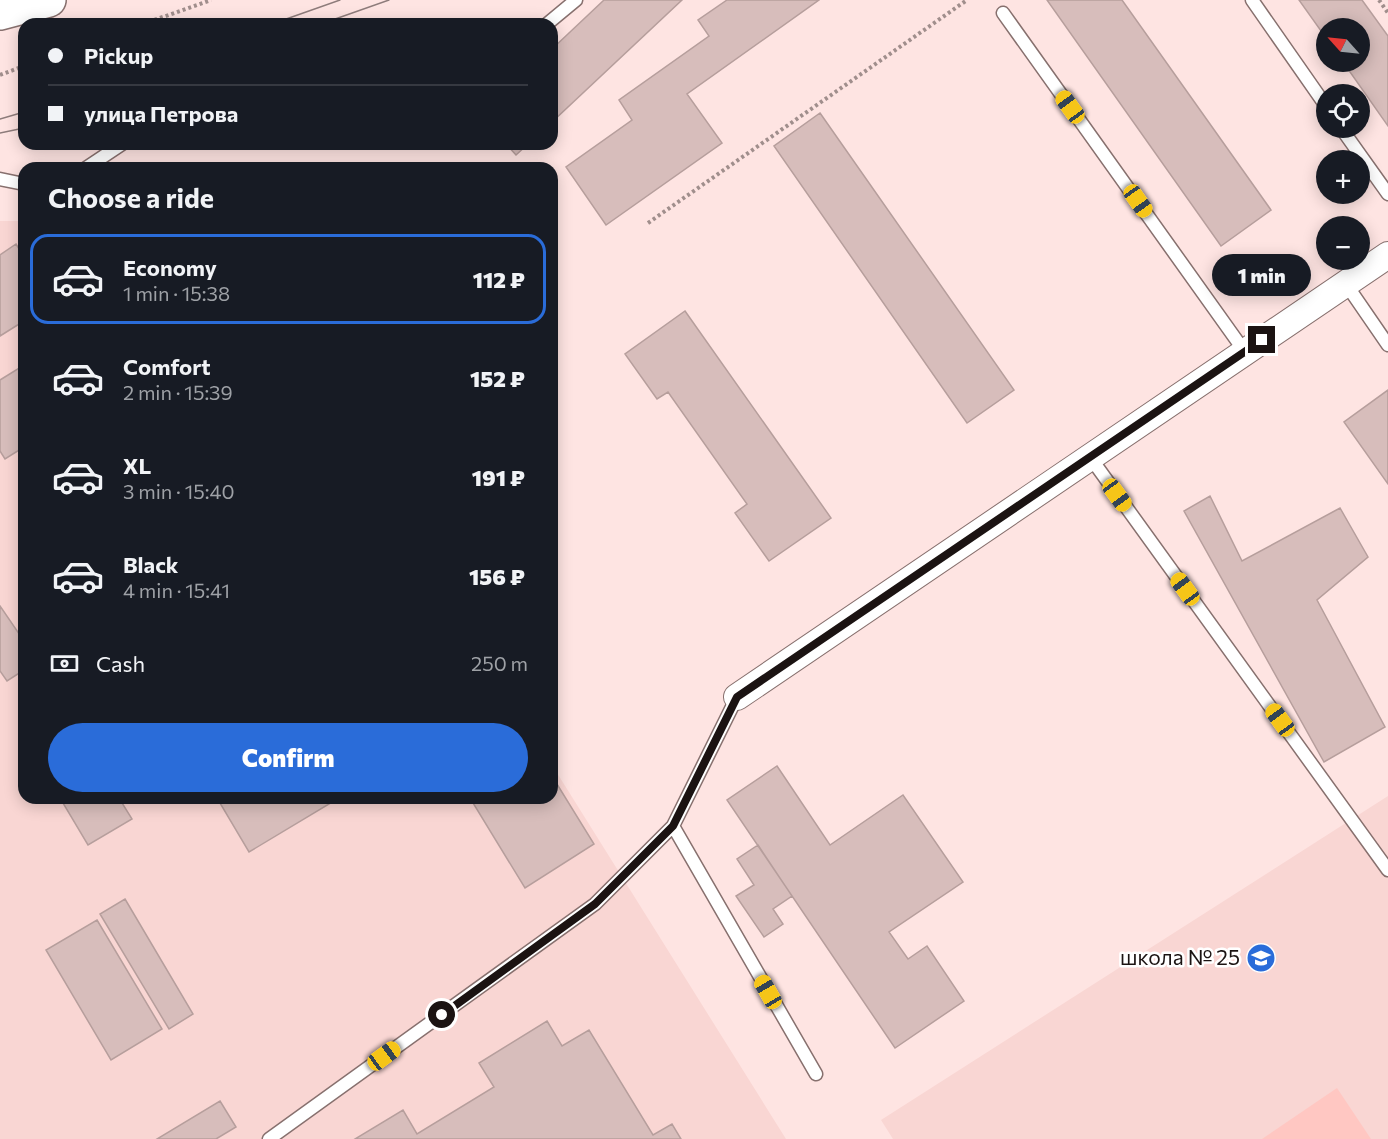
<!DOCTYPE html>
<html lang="en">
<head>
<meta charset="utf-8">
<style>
  :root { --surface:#171b24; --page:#242831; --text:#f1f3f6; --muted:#9ea1a6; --line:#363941; --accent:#2a6cd9 }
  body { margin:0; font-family:Commissioner,sans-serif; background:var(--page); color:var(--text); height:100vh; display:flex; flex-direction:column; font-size:22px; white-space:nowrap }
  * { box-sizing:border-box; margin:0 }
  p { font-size:20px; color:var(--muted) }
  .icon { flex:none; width:33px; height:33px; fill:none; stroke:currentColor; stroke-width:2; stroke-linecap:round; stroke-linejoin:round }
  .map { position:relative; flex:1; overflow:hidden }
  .side { position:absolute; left:18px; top:162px; width:540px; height:642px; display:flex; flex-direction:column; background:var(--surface); border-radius:18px; box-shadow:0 3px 15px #0003 }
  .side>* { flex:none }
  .guide { position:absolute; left:18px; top:18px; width:540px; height:132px; border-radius:18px; box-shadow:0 3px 15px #0003; display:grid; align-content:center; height:132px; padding:0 30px; background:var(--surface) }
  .needle { width:39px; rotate:297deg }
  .controls { position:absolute; left:1316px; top:18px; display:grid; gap:12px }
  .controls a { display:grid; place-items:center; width:54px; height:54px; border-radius:50%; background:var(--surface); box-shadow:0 3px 15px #0003; font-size:30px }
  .end { position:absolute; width:27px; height:27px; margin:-14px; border:8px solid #1b1312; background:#fff; box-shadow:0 0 0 3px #fff }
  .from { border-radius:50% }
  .bubble { position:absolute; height:42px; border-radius:21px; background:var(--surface); box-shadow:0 3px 15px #0003; font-size:20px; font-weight:800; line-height:42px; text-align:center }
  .car { position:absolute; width:18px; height:36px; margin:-18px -9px; border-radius:8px; box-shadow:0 0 4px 2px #0007; background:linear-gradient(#f5c518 24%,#345 0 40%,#f5c518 0 76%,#345 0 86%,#f5c518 0) }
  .guide b { display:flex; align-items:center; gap:21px; height:57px; font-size:22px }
  .guide b+b { border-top:2px solid var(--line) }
  .guide i { width:15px; height:15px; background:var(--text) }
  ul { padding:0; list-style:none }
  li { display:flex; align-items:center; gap:18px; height:90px; margin:0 12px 9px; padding:0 18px; border:3px solid transparent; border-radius:18px }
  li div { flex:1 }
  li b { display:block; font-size:22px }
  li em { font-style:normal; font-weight:800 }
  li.on { border-color:var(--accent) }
  li>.icon { width:54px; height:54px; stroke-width:1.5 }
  h2 { padding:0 30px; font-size:27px; line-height:72px }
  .pay { display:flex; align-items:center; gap:15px; height:66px; padding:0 30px; font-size:22px }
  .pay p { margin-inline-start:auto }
  .action { display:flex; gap:12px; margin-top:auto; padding:12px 30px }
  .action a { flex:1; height:69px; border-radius:36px; background:var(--accent); color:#fff; font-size:24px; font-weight:800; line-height:69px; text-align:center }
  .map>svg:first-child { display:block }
</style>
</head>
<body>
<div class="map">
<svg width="1388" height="1139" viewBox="0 0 1388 1139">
  <rect width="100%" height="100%" fill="#fee4e2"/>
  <path fill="#f9d6d3" d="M0,221h24v577h528v-33l234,374h-786z
    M1388,796v343h-495l-12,-19z"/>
  <path fill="#ffc7c2" d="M1337,1088l34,51h-109z"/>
  <path fill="#d7bdbb" stroke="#b69e9c" stroke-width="1.5" d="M604,0h78l-130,122v-73z
    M727,0h92l-132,94 35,49 -116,82 -40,-58 66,-47 -13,-20 90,-64 -11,-16z
    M1047,0h75l149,210 -50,36z
    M1299,0h63l26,36v90l-45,-64h16v-34h-33v10z
    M820,113l194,277 -47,33 -193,-277z
    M506,144h22l-12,11z
    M16,244l8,13v64l-24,15v-81z
    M685,311l146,207 -62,43 -34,-48 12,-9 -79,-112 -11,7 -32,-45z
    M24,365v82l-19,12 -5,-8v-71z
    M1388,390v94l-44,-62z
    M1210,496l32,65 98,-53 28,49 -51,43 68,127 -61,35 -140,-251z
    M0,606l24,35v29l-17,11 -7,-10z
    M777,766l53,79 73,-50 60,87 -74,50 19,27 19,-13 37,55 -69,47 -168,-248z
    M552,776l42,68 -69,44 -55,-90h82z
    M60,798h59l13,21 -44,26z
    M217,798h122l-90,54z
    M758,845l34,51 -19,13 10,15 -19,13 -28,-41 18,-11 -17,-26z
    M125,899l68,115 -24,15 -69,-115z
    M97,920l65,109 -51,31 -65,-110z
    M547,1021l15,25 27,-16 64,105 19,-11 9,15h-326l48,-29 14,24 77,-47 -15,-24z
    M220,1101l16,26 -20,12h-59z"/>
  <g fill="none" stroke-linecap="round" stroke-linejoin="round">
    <g stroke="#87706e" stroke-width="15">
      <path id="lane" d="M1252,0l74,106
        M1003,13l242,339
        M547,24l29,-24
        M1341,128l47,66
        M86,168l36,-24
        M0,179l24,5
        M1346,284l42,61
        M1090,457l298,413
        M673,826l143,248
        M269,1139l326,-235 78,-78 64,-129"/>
    </g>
    <g stroke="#87706e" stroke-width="28">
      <path id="street" d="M737,697l651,-442"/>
    </g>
    <g stroke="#87706e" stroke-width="36">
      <path id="secondary" d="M0,13l49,-13"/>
    </g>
    <path stroke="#a08e8c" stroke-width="4" stroke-dasharray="3 3" stroke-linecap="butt" d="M1379,0l9,13
      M143,24l68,-24
      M0,75l24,-9
      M648,223l319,-223"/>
    <use href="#lane" stroke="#fff" stroke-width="12"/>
    <use href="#street" stroke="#fff" stroke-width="26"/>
    <use href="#secondary" stroke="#fff" stroke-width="33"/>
    <path stroke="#8e7c7b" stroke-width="1.5" d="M272,24l68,-24
      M321,24l68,-24
      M0,119l24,-7
      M0,133l24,-5"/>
  </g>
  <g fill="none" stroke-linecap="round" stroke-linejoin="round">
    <path stroke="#1b1312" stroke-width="8" d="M442,1015l153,-111 78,-78 64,-129 525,-357"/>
  </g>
  <defs>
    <g id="school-disc" transform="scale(1.5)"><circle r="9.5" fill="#2a6cd9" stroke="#fff"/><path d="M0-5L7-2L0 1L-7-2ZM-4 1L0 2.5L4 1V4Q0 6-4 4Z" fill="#fff"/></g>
  </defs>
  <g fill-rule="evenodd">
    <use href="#school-disc" x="1261" y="958"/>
  </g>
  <g text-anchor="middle" stroke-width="5" stroke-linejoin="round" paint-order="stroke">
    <g font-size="21" fill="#1b1312" stroke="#fff" text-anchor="end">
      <text x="1240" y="965">школа № 25</text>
    </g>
  </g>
</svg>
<div class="controls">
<a><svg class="needle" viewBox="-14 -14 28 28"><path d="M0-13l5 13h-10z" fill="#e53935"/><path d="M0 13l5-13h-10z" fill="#9ea1a6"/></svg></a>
<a><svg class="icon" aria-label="locate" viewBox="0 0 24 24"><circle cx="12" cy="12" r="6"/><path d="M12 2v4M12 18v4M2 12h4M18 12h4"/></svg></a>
<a>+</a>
<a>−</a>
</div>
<i class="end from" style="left:442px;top:1015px"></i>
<i class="end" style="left:1262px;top:340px"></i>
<div class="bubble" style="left:1212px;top:254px;width:99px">1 min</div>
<i class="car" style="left:1070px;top:107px;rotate:324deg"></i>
<i class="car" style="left:1138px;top:201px;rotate:145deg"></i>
<i class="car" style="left:1117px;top:495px;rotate:144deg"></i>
<i class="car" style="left:1185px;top:589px;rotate:324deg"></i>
<i class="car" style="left:1280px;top:720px;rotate:324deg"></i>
<i class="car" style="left:768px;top:992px;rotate:330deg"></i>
<i class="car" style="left:384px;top:1056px;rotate:54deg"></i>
<div class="guide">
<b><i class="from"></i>Pickup</b>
<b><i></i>улица Петрова</b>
</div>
<section class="side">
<h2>Choose a ride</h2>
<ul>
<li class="on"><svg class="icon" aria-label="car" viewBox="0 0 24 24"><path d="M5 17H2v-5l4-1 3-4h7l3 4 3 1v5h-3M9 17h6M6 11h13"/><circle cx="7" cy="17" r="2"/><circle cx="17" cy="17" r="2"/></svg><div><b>Economy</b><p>1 min · 15:38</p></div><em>112 ₽</em></li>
<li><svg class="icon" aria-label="car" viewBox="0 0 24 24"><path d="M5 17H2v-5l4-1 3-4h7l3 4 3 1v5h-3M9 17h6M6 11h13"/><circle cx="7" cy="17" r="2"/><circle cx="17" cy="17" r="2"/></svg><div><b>Comfort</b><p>2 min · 15:39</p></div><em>152 ₽</em></li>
<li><svg class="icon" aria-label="car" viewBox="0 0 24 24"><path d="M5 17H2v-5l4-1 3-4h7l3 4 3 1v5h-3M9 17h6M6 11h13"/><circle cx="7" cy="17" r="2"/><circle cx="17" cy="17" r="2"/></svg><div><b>XL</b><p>3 min · 15:40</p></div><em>191 ₽</em></li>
<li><svg class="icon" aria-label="car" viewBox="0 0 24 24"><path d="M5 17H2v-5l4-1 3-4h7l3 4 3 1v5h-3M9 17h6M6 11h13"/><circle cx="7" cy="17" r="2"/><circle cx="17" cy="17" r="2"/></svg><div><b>Black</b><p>4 min · 15:41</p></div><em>156 ₽</em></li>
</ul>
<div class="pay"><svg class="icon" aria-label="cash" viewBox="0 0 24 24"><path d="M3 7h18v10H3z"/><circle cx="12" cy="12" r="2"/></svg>Cash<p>250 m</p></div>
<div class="action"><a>Confirm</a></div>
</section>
</div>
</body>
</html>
